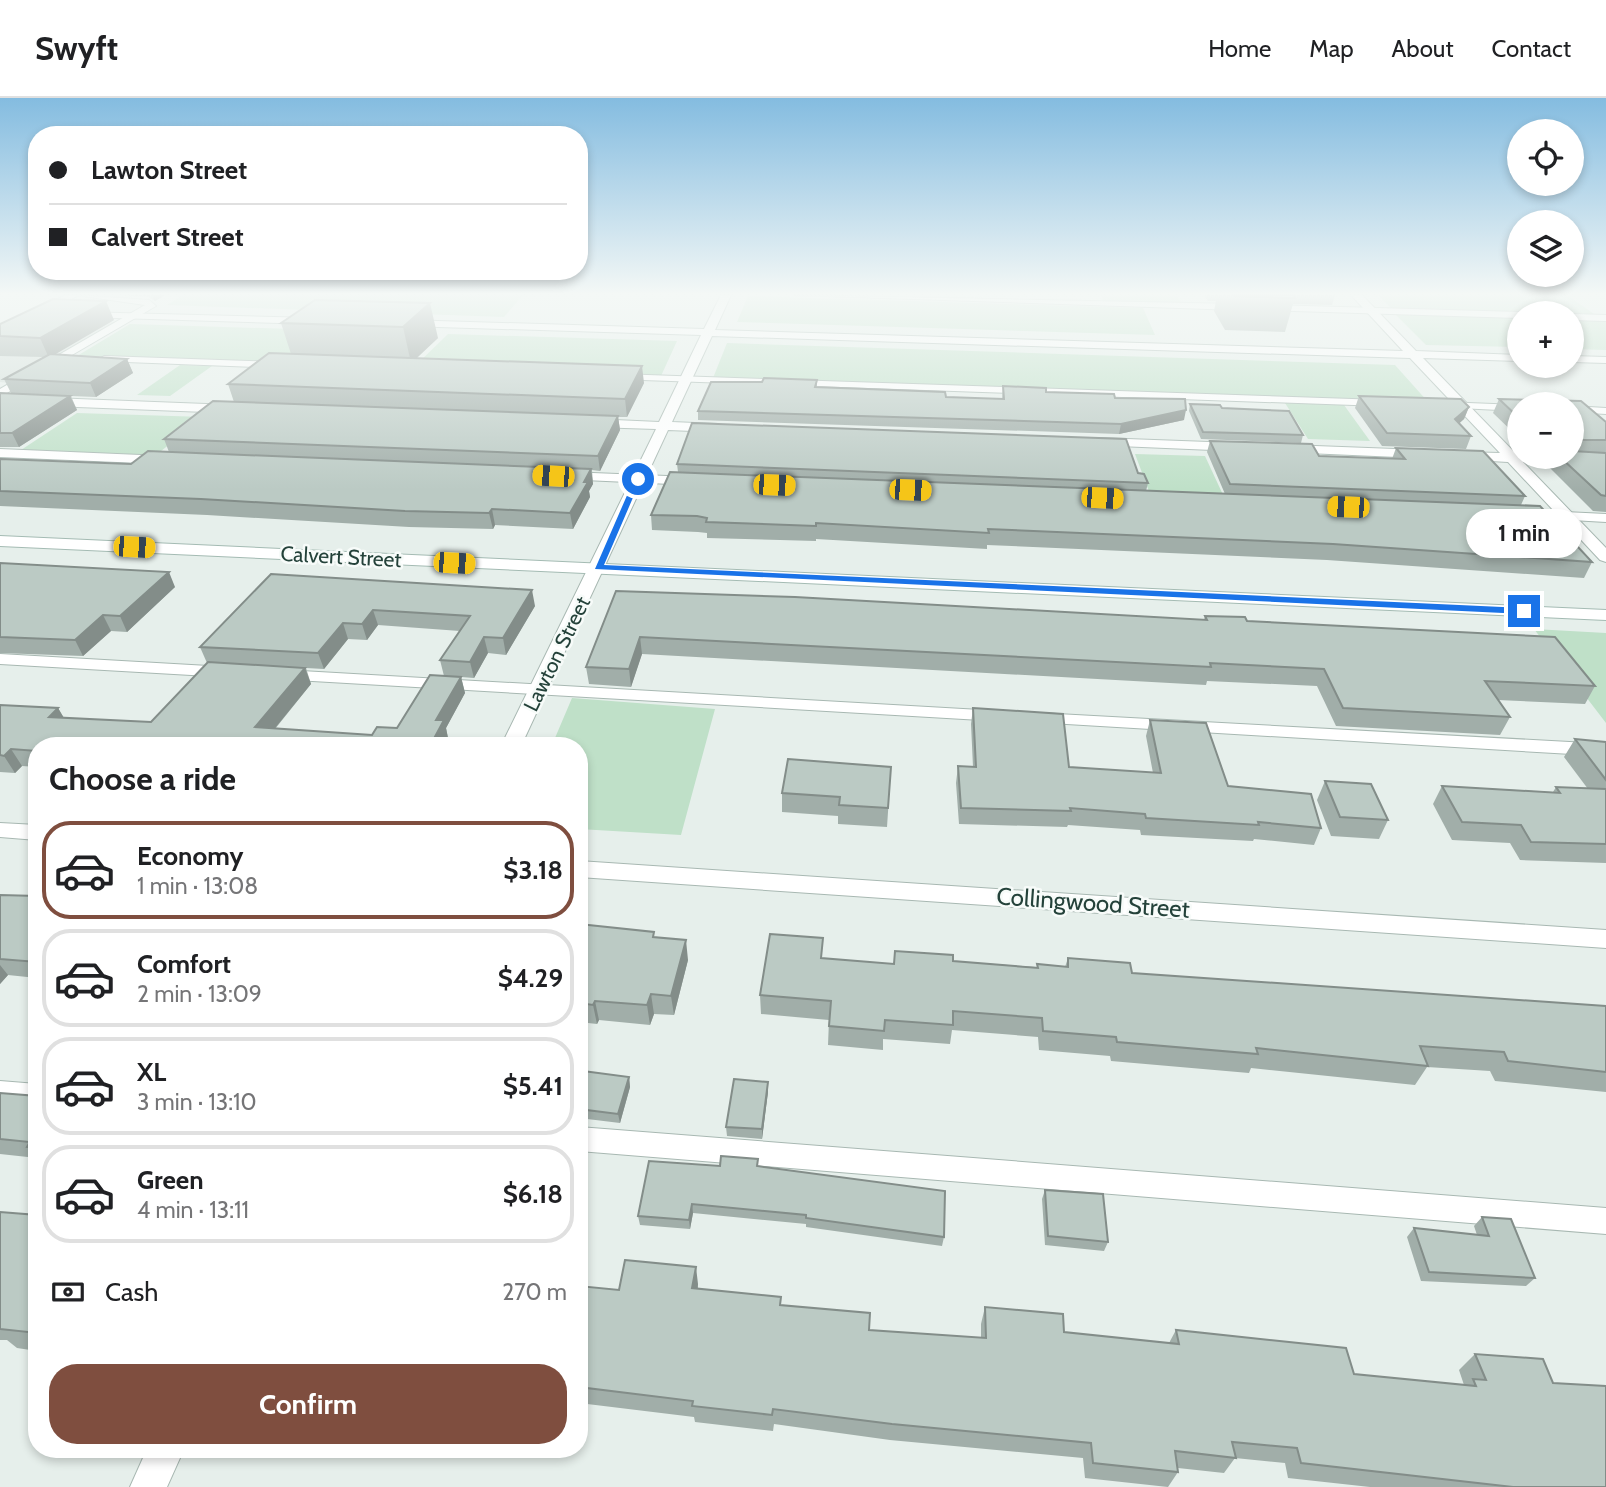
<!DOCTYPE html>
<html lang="en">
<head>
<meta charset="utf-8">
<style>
  :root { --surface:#fff; --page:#f2f2f2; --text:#202124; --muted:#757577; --line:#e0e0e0; --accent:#7f4e3f }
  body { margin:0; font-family:Cabin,sans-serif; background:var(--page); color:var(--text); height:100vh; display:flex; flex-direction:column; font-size:26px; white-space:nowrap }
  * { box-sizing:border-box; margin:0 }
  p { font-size:23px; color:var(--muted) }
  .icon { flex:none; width:38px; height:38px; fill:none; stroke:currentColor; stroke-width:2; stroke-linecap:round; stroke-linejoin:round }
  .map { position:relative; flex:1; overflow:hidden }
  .panel { position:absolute; left:28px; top:639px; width:560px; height:721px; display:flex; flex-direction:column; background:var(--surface); border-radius:28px; box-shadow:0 4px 10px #0003 }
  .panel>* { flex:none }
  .top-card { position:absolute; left:28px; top:28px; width:560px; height:154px; border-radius:28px; box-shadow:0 4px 10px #0003; display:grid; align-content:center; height:154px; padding:0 21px; background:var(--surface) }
  .fabs { position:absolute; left:1507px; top:21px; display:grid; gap:14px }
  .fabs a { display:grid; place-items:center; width:77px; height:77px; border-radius:50%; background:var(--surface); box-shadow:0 4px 10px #0003; font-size:35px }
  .end { position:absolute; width:32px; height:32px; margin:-16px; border:9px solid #1a73e8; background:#fff; box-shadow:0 0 0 4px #fff }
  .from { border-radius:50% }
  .bubble { position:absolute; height:49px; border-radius:24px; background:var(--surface); box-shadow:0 4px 10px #0003; font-size:23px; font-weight:700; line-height:49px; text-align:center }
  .car { position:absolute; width:21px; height:42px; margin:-21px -10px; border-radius:9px; box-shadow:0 0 5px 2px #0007; background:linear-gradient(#f5c518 24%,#345 0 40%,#f5c518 0 76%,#345 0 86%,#f5c518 0) }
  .top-card b { display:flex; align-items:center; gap:24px; height:66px; font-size:26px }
  .top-card b+b { border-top:2px solid var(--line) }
  .top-card i { width:18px; height:18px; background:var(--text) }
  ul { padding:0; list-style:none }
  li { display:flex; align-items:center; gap:21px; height:98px; margin:0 14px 10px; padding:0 7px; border:4px solid var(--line); border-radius:28px }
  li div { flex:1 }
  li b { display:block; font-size:26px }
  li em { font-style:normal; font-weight:700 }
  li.selected { border-color:var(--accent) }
  li>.icon { width:63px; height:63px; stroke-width:1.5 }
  h2 { padding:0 21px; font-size:32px; line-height:84px }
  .pay { display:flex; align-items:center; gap:18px; height:77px; padding:0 21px; font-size:26px }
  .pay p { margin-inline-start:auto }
  .button { display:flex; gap:14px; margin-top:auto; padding:14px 21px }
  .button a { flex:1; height:80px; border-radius:28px; background:var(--accent); color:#fff; font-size:28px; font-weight:700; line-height:80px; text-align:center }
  header { display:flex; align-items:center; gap:42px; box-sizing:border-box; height:98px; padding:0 35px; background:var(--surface); border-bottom:2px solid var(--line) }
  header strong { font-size:33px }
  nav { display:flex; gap:38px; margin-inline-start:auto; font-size:24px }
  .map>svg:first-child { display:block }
</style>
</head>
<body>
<header>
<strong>Swyft</strong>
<nav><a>Home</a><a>Map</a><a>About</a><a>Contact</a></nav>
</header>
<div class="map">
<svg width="1606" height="1389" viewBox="0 0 1606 1389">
  <rect width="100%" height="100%" fill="#e6efeb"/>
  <path fill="#d4dfda" d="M57,222l61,2 -109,61 -9,-1v-33z"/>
  <path fill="#bfe0c8" d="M183,197h340l-19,22 -337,-12z
    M1101,197h76l4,8 -78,-2z
    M1378,197h189l30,21 -204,-6z
    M748,198l395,12 12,27 -418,-13z
    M1395,216l124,4v29l-93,-2z
    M1572,221l34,1v30l-34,-1z
    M130,226l194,6 -41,33 -206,-7z
    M448,236l229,7 -16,35 -247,-9z
    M727,245l668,22 34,38 -716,-25z
    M180,267l32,1 -42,30 -33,-1z
    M1285,305l59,2 26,36 -62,-2z
    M77,315l127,4 -48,38 -135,-5z
    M1135,356l70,2 19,41 -74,-3z
    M1534,531l72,4v90z
    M572,600l143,11 -34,126 -102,-6v-83l-27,-1z"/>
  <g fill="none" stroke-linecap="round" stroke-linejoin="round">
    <g stroke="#a8b8b2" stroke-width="2">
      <path id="lane" d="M76,197l73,5 7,6 -156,91v-8l145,-84z
        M794,197l444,9 5,3 -5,3z
        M1268,207l251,7 4,1h-4v5l-254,-8z
        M1572,216l34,1v6l-34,-1z
        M104,258l176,6 5,3 -5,3 -180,-7 -1,-2z
        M618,276l764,26 6,3 -6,3 -768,-27 -1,-2z
        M1443,304l76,3v6l-80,-4v-4z
        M1572,308l34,2v6l-34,-2z
        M0,351l164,7 6,4 -6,4 -164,-7z
        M568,374l124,5 6,4 -6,4 -129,-6 -1,-3z
        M1523,412l83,4v8l-88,-5 -2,-3z
        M0,556l226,13 8,5 -8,5 -226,-13z
        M284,572l714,41 9,5 -9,5 -720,-42 -2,-4z
        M1039,615l567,31v12l-573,-34 -3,-4z
        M0,983l37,3v22l-37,-3z
        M579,1029l1027,81v26l-1027,-83z"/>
    </g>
    <g stroke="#a8b8b2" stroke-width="2">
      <path id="street" d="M721,197h10l-16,35 688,21 -52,-56h11l54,56 103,4v6l-96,-3 96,99h87v8l-83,-3 83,86v14l-6,-2 -92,-98 -52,-3v-6l5,-1 39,1 -90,-95 -698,-22 -40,86 46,2 6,4 -6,4 -50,-2 -147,316h-20l155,-317 -63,-2 -6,-4 6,-4 66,3 42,-87 -295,-9 -5,-3 5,-3 298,9z
        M80,214l234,6 5,3 -5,3 -230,-7 -5,-3z
        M1572,258l34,1v6l-34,-1z
        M0,298l232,9 6,4 -6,4 -232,-9z
        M1100,340l136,5 7,4 -7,4 -141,-6 -2,-3z
        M1289,347l132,5 7,4 -7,4 -137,-6 -2,-3z
        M0,725l37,2v15l-37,-3z
        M579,763l1027,69v18l-1027,-71z
        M147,1351h37l-17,38h-37z"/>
    </g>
    <g stroke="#a4bbb3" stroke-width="2">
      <path id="secondary" d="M66,197h13l-79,40v-7z
        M0,438l1606,74v10l-1606,-74z"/>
    </g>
    <use href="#lane" fill="#fff" fill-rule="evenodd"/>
    <use href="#street" fill="#fff" fill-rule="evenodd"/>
    <use href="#secondary" fill="#fff" fill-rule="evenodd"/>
  </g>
  <path fill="#a1aea9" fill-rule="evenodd" d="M118,197h47l-10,6 -6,-4z
    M1204,197h131l-3,10 -39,-1 -8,28 -60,-2 -11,-19 2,-10h-8z
    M315,202l123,38 -21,20 227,25 -17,34h-9l2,13 -20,41 -8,-1 1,14 -4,7 1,6 -17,32 -78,-4 -2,4 -84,-2 -202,-12 -207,-9v-48l131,6 38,-12 -5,-13 70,-37 -6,-18 63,-30 -10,-31z
    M114,222l-60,34 73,5 6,14 -37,24 -25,-1 6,14 -58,37h-19v-54h11l-7,-14 40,-22 -44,-1v-32z
    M817,282v7l129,10 56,2 1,-13 43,6 69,6 69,22 -65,14 -421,-14v-9l64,-29z
    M1359,298l110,11 -5,12 -5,4 12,13 -5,13 -84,-3 -27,-38z
    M1499,301l82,2 25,21v90l-13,-1 -46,-46 4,-8h21v-53h-53v34l-26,-25z
    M1190,306l32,4 81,27 -2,8 -100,-4 -12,-28z
    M1210,343l109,15 73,3 4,-11 129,48 -4,9 71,57 -8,16 -257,-18 -340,-15v4l-171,-10v2l-109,-3v-5l-9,-1 -46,-2 -1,-15 27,-43 -1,-8 461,9 10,10 -2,8 79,3 -18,-42z
    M0,465l175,24 -48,45 -16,-1 -28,25 -83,-3z
    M271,476l264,32 -29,49 -18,-2 -14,25 -13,-1 4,16 -19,35 2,10 -4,8h-407v21l-15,-1 -7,7 -15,-1v-67l58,3 6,10 87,4 56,-59 -7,-16zM378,527l82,6 -20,29 4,16 -47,52 -25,7 -97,-6 36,-45 -5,-16 18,1 24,-30 19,1z
    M616,493l588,29 1,-4 42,5 348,65 -10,18 -87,-4 12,17 -10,18 -164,-9 -19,-40 -110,-5 -1,4 -564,-31 -11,33 -42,-3 -3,-17z
    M973,610l96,59 84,6 -7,-37 4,-16 78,66 93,42 -7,17 -60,-6 -1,2 -112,-6 -1,-5 -72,-5 -1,2 -108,-3 -3,-41 2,-17 15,1 -2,-43z
    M1575,641l31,3v121l-86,-3 -10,-17 -58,-3 -19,-36 9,-18 111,6 3,-5 32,2 -24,-32z
    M891,669l-4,60 -49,-3v-8l-56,-4v-19z
    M1325,683l63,39 -9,19 -48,-3 -14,-36z
    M0,797l37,1v82l-29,-3 -8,9z
    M579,826l76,13 33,23 -14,55 -20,-1 -4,11 -51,-5 -2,4 -18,-2z
    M823,860l71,6 59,-3 84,6v-3l28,3 3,-9 64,15 474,33v86l-111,-11 -5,-10 -63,-4 -12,18 -164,-17 -2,5 -138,-12 -1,-5 -71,-6 -1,-13 -86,-7 -2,14 -67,-5v11l-55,-5 1,-25 -68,-6 -1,-19z
    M629,979l1,10 -10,36 -41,-5v-35z
    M768,994l-6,47 -35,-3 -1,-9z
    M0,995l37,3v62l-37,-4z
    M758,1061v7l186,71 -2,9 -136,-19v-3l-113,-11 -3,16 -50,-4 -2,-9 82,-50z
    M1045,1092l63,52 -4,9 -59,-6 -3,-46z
    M0,1114l37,3v136l-20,-3 -10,-8h-7z
    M1482,1119l53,61 -9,8 -105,-5 -14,-44 7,-9 63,7 -3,-9z
    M698,1186v5l83,8v8l88,25 112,8v-14l4,-17 79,25 105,11 7,-13 178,44 110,11 -5,-15 16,-16 78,29 53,104h-236l-82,-9 -3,-15 -50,-5 -11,15 -46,-5v4l-10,15 -83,-9 -2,-20 -193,-18 -116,-16 -1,7 -78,-9 -1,-5 -115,-14v-117l40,4z"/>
  <path fill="#838d89" d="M152,197h13l-10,6z
    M106,203l8,19 -65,38 -9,-20z
    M430,205l8,35 -27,25 -8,-36z
    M127,261l6,14 -37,24 -6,-14z
    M642,268l2,17 -17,34 -2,-18z
    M70,298l7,14 -58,37 -7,-14z
    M1469,309l-5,12 -14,13 5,-13z
    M1186,312l-2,10 -65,14 2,-10z
    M618,318l2,14 -20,41 -2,-15z
    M591,371l2,15 -4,7 1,6 -17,32 -3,-16 14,-31z
    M492,411l3,16 -2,4 -4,-16z
    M169,474l6,15 -48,45 -7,-16z
    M532,492l3,16 -29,49 -3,-17z
    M373,512l5,15 -11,15 -5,-16z
    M103,517l8,16 -28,25 -8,-16z
    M343,525l5,16 -24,30 -6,-16z
    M484,539l4,16 -14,25 -4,-16z
    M640,539l2,17 -11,33 -2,-18z
    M305,570l6,16 -49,60 -7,-17z
    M461,579l4,16 -19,35 2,10 -4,8h-14l6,-26z
    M58,610l10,17 -19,-8z
    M11,651l11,17 -7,7 -11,-17z
    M686,842l2,20 -14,55 -3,-19z
    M0,867l8,10 -8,9z
    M651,896l3,20 -4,11 -3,-20z
    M595,903l4,19 -2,4 -4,-19z
    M629,979l1,10 -10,36 -2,-9z
    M768,984v10l-6,47v-10z
    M692,1106l1,9 -3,16 -1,-9z
    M696,1169l2,17 -3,22 -3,-18z"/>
  <path fill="#bbcac4" stroke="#838d89" stroke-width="2" d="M1233,197h60l2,3 -61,-2z
    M53,201l53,2 -66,37 -40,-2v-12z
    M315,202l115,3 -27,24 -122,-4z
    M269,255l373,13 -17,33 -397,-15z
    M50,256l77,5 -37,24 -86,-4z
    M764,280l53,2 -2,7 130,5 1,5 58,2 -1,-13 43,2v4l68,2 1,4 70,1 1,11 -65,14 -423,-13 13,-29h51z
    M0,295l70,3 -58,37h-12z
    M1359,298l102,3 8,8 -14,12 16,17 -84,-3z
    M1499,301l82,2 25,21v18h-34v-36h-53v14z
    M213,303l405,15 -20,40 -434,-17z
    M1190,306l30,1 2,3 67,3 14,24 -100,-3z
    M692,325l434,16 12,34 6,1 4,9 -471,-19z
    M1210,343l102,3 7,12 86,3 -9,-11 87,3 42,45 -295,-12z
    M148,353l443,18 -7,13h4l-18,31 -78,-4 -3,4 -84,-2 -204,-12 -201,-8v-32l131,5z
    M1572,353l34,2v43l-5,-1 -41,-38h12z
    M670,374l870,34 52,56 -259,-18 -345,-15 1,4 -173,-10v3l-110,-4 1,-4 -10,-2 -46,-1z
    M0,465l169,9 -49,44 -17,-1 -28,25 -75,-3z
    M271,476l261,16 -29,48 -19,-1 -14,25 -30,-2 30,-44 -97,-6 -11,14 -19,-1 -25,30 -118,-6z
    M616,493l179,6 412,23 -2,-4 40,1 2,4 308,16 40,49 -110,-5 25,36 -167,-9 -19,-39 -114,-6 1,4 -571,-30 -11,32 -43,-2z
    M208,564l97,6 -50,59 117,8 5,-8 20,1 33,-53 31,2 -25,43h8l-14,26h-393v5l-26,-2 -7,7 -4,-1v-50l58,3 -9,9 102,5z
    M973,610l90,6 6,53 92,6 -11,-53 56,3 22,63 83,8 10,34 -63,-6 1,3 -113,-7 -1,-4 -75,-6 1,3 -110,-3 -3,-42 18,1z
    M1575,641l31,3v38z
    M788,661l103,8 -3,41 -49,-3 1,-8 -58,-4z
    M1325,683l46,3 17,36 -48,-3z
    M1442,688l118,7 -4,-6 50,2v55l-75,-2 -10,-17 -59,-3z
    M0,797l37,1v66l-37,-3z
    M579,826l75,8 -1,5 33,3 -15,56 -20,-2 -4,11 -52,-4 -2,4 -14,-2z
    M770,836l53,4 -2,20 73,6 1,-13 58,4v6l85,7 -1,-4 31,3v-9l62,5 2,10 474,33v66l-98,-11 -4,-9 -84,-6 8,20 -172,-18 2,6 -141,-12 -1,-5 -73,-6 -1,-13 -89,-7v14l-68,-5 -1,11 -55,-5 2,-25 -71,-6z
    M583,973l46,6 -11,37 -39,-5v-26z
    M734,981l34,3 -6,47 -36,-2z
    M0,995l37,3v52l-10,-1 3,-5 -30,-3z
    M721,1058l37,3 -1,7 188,25 -1,46 -138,-19v-3l-114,-11 -3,16 -51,-4 11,-55 71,5z
    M1045,1092l58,4 5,48 -60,-6z
    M0,1114l37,3v118l-37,-4z
    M1482,1119l29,2 24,59 -106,-6 -15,-44 75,8z
    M625,1162l71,7 -4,21 89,9 -1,8 90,8 -1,17 117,8 -1,-31 78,7 1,18 115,12 -3,-14 170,18 8,26 122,12 -3,-7 13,1 -11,-26 68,5 10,24 53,3v101h-93l-212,-24 -4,-15 -65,-6 4,16 -61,-7 3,21 -85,-9 -2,-20 -199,-19 -119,-15 -1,6 -80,-9 1,-5 -114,-14v-101l40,4z"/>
  <linearGradient id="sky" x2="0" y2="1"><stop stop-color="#84bce0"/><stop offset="0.5" stop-color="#f4f8f6"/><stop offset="1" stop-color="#f4f8f6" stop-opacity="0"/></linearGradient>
  <rect width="1606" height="392" fill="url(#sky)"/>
  <path fill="#1a73e8" d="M635,379l6,2 -37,86 920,43 5,3 -5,3 -929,-45z"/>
  <g text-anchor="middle" stroke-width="5" stroke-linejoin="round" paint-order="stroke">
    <g font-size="21" fill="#24423a" stroke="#f7fbf9">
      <text transform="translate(341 459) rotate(3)" y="7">Calvert Street</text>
      <text transform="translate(557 556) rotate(-64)" y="7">Lawton Street</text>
    </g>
    <g font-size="24" fill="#24423a" stroke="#f7fbf9">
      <text transform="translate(1093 805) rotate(4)" y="8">Collingwood Street</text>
    </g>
  </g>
</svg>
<div class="fabs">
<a><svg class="icon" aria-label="locate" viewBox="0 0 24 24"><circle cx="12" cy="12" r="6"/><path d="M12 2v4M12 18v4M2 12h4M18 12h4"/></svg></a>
<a><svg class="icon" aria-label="layers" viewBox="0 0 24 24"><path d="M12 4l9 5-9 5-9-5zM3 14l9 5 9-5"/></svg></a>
<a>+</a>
<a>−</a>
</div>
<i class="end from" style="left:638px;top:381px"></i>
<i class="end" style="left:1524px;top:513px"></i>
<div class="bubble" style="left:1466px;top:411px;width:116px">1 min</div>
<i class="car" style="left:553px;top:378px;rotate:273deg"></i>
<i class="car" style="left:774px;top:387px;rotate:92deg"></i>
<i class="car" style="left:910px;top:392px;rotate:92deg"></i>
<i class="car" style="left:1102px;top:400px;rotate:93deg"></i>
<i class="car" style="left:1348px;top:409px;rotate:272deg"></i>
<i class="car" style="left:134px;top:449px;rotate:93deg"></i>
<i class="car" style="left:454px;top:465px;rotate:93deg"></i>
<div class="top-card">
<b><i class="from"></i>Lawton Street</b>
<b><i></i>Calvert Street</b>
</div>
<section class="panel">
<h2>Choose a ride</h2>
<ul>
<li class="selected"><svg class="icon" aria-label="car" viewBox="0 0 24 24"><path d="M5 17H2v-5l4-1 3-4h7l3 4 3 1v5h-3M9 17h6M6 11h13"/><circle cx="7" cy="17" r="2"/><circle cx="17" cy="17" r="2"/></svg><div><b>Economy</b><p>1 min · 13:08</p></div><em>$3.18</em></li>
<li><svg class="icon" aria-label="car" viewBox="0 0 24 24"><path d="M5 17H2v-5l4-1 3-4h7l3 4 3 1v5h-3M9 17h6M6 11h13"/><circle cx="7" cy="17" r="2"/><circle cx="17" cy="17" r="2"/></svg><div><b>Comfort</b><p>2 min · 13:09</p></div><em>$4.29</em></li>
<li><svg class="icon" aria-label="car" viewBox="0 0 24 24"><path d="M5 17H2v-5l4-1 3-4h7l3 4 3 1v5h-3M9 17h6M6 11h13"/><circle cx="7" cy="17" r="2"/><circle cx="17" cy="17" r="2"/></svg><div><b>XL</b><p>3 min · 13:10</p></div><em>$5.41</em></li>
<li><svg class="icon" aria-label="car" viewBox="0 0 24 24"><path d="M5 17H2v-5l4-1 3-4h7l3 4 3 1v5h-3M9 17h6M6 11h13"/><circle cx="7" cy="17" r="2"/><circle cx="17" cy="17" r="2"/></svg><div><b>Green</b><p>4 min · 13:11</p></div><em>$6.18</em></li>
</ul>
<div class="pay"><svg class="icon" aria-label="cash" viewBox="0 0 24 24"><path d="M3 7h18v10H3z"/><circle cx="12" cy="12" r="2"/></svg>Cash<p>270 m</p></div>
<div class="button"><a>Confirm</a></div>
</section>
</div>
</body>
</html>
